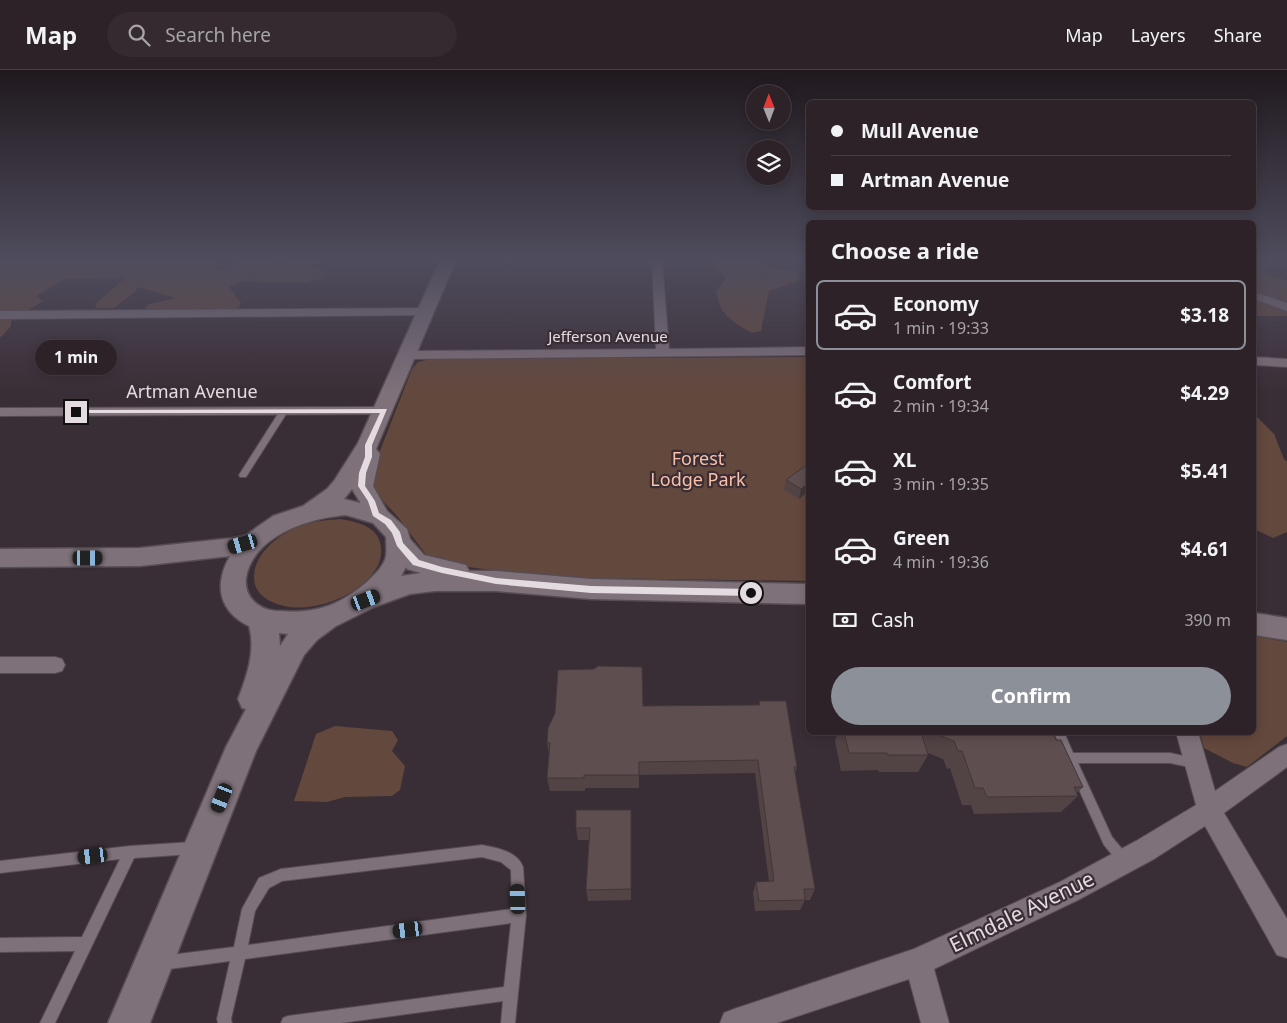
<!DOCTYPE html>
<html lang="en">
<head>
<meta charset="utf-8">
<style>
  :root { --surface:#2c2228; --page:#342a30; --text:#f1f3f6; --muted:#a6a4a8; --line:#483f45; --accent:#8c9099 }
  body { margin:0; font-family:"Noto Sans",sans-serif; background:var(--page); color:var(--text); height:100vh; display:flex; flex-direction:column; font-size:19px; white-space:nowrap }
  * { box-sizing:border-box; margin:0 }
  p { font-size:16px; color:var(--muted) }
  .icon { flex:none; width:28px; height:28px; fill:none; stroke:currentColor; stroke-width:2; stroke-linecap:round; stroke-linejoin:round }
  .map { position:relative; flex:1; overflow:hidden }
  .drawer { position:absolute; left:806px; top:150px; width:450px; height:515px; display:flex; flex-direction:column; background:var(--surface); border-radius:8px; box-shadow:0 2px 12px #0003,0 0 0 1px var(--line) }
  .drawer>* { flex:none }
  .hud { position:absolute; left:806px; top:30px; width:450px; height:110px; border-radius:8px; box-shadow:0 2px 12px #0003,0 0 0 1px var(--line); display:grid; align-content:center; height:110px; padding:0 25px; background:var(--surface) }
  .needle { width:32px; rotate:359deg }
  .buttons { position:absolute; left:746px; top:15px; display:grid; gap:10px }
  .buttons a { display:grid; place-items:center; width:45px; height:45px; border-radius:50%; background:var(--surface); box-shadow:0 2px 12px #0003,0 0 0 1px var(--line); font-size:25px }
  .end { position:absolute; width:22px; height:22px; margin:-11px; border:6px solid #e3dbe0; background:#111; box-shadow:0 0 0 2px #111 }
  .from { border-radius:50% }
  .bubble { position:absolute; height:35px; border-radius:18px; background:var(--surface); box-shadow:0 2px 12px #0003,0 0 0 1px var(--line); font-size:16px; font-weight:700; line-height:35px; text-align:center }
  .car { position:absolute; width:15px; height:30px; margin:-15px -8px; border-radius:6px; box-shadow:0 0 4px 1px #0007; background:linear-gradient(#222 24%,#8ab4d8 0 40%,#222 0 76%,#8ab4d8 0 86%,#222 0) }
  .hud b { display:flex; align-items:center; gap:18px; height:48px; font-size:19px }
  .hud b+b { border-top:1px solid var(--line) }
  .hud i { width:12px; height:12px; background:var(--text) }
  ul { padding:0; list-style:none }
  li { display:flex; align-items:center; gap:15px; height:70px; margin:0 10px 8px; padding:0 15px; border:2px solid transparent; border-radius:8px }
  li div { flex:1 }
  li b { display:block; font-size:19px }
  li em { font-style:normal; font-weight:700 }
  li.selected { border-color:var(--accent) }
  li>.icon { width:45px; height:45px; stroke-width:1.5 }
  h2 { padding:0 25px; font-size:22px; line-height:60px }
  .pay { display:flex; align-items:center; gap:12px; height:55px; padding:0 25px; font-size:19px }
  .pay p { margin-inline-start:auto }
  .cta { display:flex; gap:10px; margin-top:auto; padding:10px 25px }
  .cta a { flex:1; height:58px; border-radius:30px; background:var(--accent); color:#fff; font-size:20px; font-weight:700; line-height:58px; text-align:center }
  header { display:flex; align-items:center; gap:30px; box-sizing:border-box; height:70px; padding:0 25px; background:var(--surface); border-bottom:1px solid var(--line) }
  header strong { font-size:24px }
  nav { display:flex; gap:28px; margin-inline-start:auto; font-size:18px }
  .search { width:350px; height:45px; background:var(--page); display:flex; align-items:center; gap:12px; box-sizing:border-box; padding:0 18px; border-radius:28px; color:var(--muted); font-size:19px }
  .map>svg:first-child { display:block }
</style>
</head>
<body>
<header>
<strong>Map</strong>
<div class="search"><svg class="icon" aria-label="search" viewBox="0 0 24 24"><circle cx="10" cy="10" r="6"/><path d="M15 15l6 6"/></svg>Search here</div>
<nav><a>Map</a><a>Layers</a><a>Share</a></nav>
</header>
<div class="map">
<svg width="1287" height="953" viewBox="0 0 1287 953">
  <rect width="100%" height="100%" fill="#3a2e36"/>
  <path fill="#63483d" d="M0,190h213l2,9 12,2 18,-11h33l-2,4 18,-1 3,-3h30l-2,2 -12,4 11,5v7l-20,5 -62,-2 -13,6 12,16 -4,6h-93l5,-5 27,-6 -38,-11 -3,5 -21,16h-17l-2,-4 30,-26 -60,1 -29,17 7,5 -32,20v5l-11,12z
    M719,190h31l24,8 24,4 3,8 -32,11 -8,40 -9,2c-21,-12 -31,-17 -36,-41l10,-14 -15,-13z
    M1254,190l13,13 20,8v35h-33z
    M809,287v224l-221,-3 -79,-6 -66,-8 -16,-8 -29,-39 -28,-30v-11l42,-107 6,-7 13,-3z
    M1254,344l20,20 10,25 3,2v71l-14,6 -19,-9z
    M340,449c20,3 43,9 41,34 0,16 -16,30 -28,38 -24,15 -57,23 -83,10 -6,-3 -13,-9 -15,-16 -7,-28 24,-52 48,-60 12,-4 24,-5 37,-6z
    M1254,566l33,6v94l-40,31 -14,-4 -29,-15 -4,-15 54,-1z
    M335,656l57,5 6,9 -6,11 13,15 -5,24 -8,6 -47,1 -18,5 -33,-1 22,-67z"/>
  <g fill="none" stroke-linecap="round" stroke-linejoin="round">
    <g stroke="#574d54" stroke-width="2">
      <path id="lane" d="M281,339h3l4,2 -42,66h-6l-1,-2z
        M1053,662h11l9,21h97l28,6 2,4 -2,4 -4,1 -24,-5h-92l34,74 16,19 2,4 -2,4 -4,2 -4,-2 -16,-19z
        M193,772l4,2 2,4 -2,4 -4,2 -59,4 -79,165h-15l35,-72 -75,1v-14l82,-1 38,-78 -120,14v-12l130,-15z
        M482,775c15,3 35,6 41,22l3,48 -11,108h-14l2,-22 -162,22h-60l2,-5 5,-2 216,-29 7,-64 -266,36 -14,60 1,4h-14l-1,-4 13,-58 -68,9 -5,-2 -2,-5 2,-5 5,-2 72,-9 8,-38 17,-31 22,-9zM482,787l19,5 10,8 1,39 -264,36 7,-34 14,-23 13,-7z"/>
    </g>
    <g stroke="#574d54" stroke-width="2">
      <path id="street" d="M652,190h10l7,89 140,-2v8l-401,4 -6,-4 6,-4 248,-2z
        M800,190h9v12l-4,-1z
        M1254,222l33,11v8l-33,-12z
        M424,238l6,4 -2,3 -428,4v-8z
        M1254,287l33,2v8l-33,-2z
        M385,337l5,1 2,3 -2,3 -390,2v-8z
        M0,587h55l7,2 3,6 -3,6 -7,2h-55z
        M1176,662h22l17,59 64,-44 8,-3v23l-63,46 63,106v39l-10,-3 -72,-129 -51,33 -76,41 -144,69 15,54h-28l-12,-44 -132,44h-57l4,-10 10,-4 180,-60 146,-67 76,-41 60,-36z"/>
    </g>
    <g stroke="#574d54" stroke-width="3">
      <path id="secondary" d="M440,190h16l-80,189 4,5 -7,32 14,25 20,18 3,10 14,16 42,10 3,6h27l95,8 218,5v20l-218,-5 -95,-8h-61l-25,3 -36,13 -38,19 -19,14 -13,15 -48,96 -106,272h-42l118,-276 20,-38 -4,-1 -4,-9c9,-23 18,-49 11,-73 -31,-15 -35,-42 -19,-70l-90,10 -140,1v-18l140,-1 93,-10 13,-3 27,-19 30,-10 24,-17 7,-8 24,-38zM352,419l8,13v1l-16,-4zM346,445l27,8 13,14c0,6 1,14 0,19 -2,10 -11,18 -18,25 -26,23 -51,33 -86,30 -10,0 -17,-1 -25,-7 -9,-7 -12,-15 -11,-26 7,-43 64,-60 100,-63zM406,497l1,2 14,4 -20,3zM279,563l9,1 -8,12z
        M1254,543l33,5v22l-33,-5z"/>
    </g>
    <use href="#lane" fill="#7f717a" fill-rule="evenodd"/>
    <use href="#street" fill="#7f717a" fill-rule="evenodd"/>
    <use href="#secondary" fill="#7f717a" fill-rule="evenodd"/>
  </g>
  <path fill="#524345" d="M809,393v33l-4,-2 -6,5 -15,-9 2,-10z
    M759,631l38,66 -2,7 20,115 -5,11h-5l-5,10 -45,1 -2,-18 3,-11h13l-14,-109 -116,2v13h-54v3h-35l-3,-13 2,-25 -2,-10 96,-37 116,-1z
    M838,662h215l30,55 -6,6 1,3 -17,16 -87,2 -3,-9h-9l-12,-37 -3,1 -4,-10 -15,-6v2l-10,17h-39l-1,-2 -37,1 -6,-30z
    M631,740v90l-43,1 -2,-11 3,-50h-11l-2,-12z"/>
  <path fill="#423738" d="M807,414l-2,10 -6,5 2,-10z"/>
  <path fill="#5f4e50" stroke="#423738" d="M809,393v22l-2,-1 -6,5 -15,-9z
    M598,596l44,1 1,39 117,-1 -1,-4h27l11,66h-3l21,122h-11l1,11 -46,1 -3,-19 18,-1 -16,-121 -119,2v13h-55v3h-37l3,-35h-3l1,-15 7,-15 3,-43 36,-1z
    M844,662h77l7,23h-40l-1,-2h-38z
    M930,662h123l3,8h5l22,47h-9l4,9 -91,1 -4,-9h-8l-13,-37h-4l-4,-10z
    M576,740h55v79l-45,1 4,-62h-14z"/>
  <linearGradient id="sky" x2="0" y2="1"><stop stop-color="#20191e"/><stop offset="0.59" stop-color="#4f4c5d"/><stop offset="1" stop-color="#4f4c5d" stop-opacity="0"/></linearGradient>
  <rect width="1287" height="323" fill="url(#sky)"/>
  <path fill="#e3dbe0" d="M387,339l-15,36v12l-6,16 -1,13 10,15 4,12 12,7 9,12 3,11 16,17 23,7 54,11 95,8 160,3 4,4 -4,3 -160,-3 -95,-9 -54,-11 -29,-8 -16,-19 -5,-13 -7,-9 -12,-8 -5,-15 -10,-15 1,-13 6,-16v-12l15,-32h-304l-4,-1 4,-2z"/>
  <g text-anchor="middle" stroke-width="4.5" stroke-linejoin="round" paint-order="stroke">
    <g font-size="15" fill="#e3dbe0" stroke="#3a2e36">
      <text x="608" y="272">Jefferson Avenue</text>
    </g>
    <g font-size="18" fill="#e3dbe0" stroke="#3a2e36">
      <text x="192" y="328">Artman Avenue</text>
    </g>
    <g font-size="18" fill="#fbc0a7" stroke="#3a2e36">
      <text x="698" y="395">Forest<tspan x="698" dy="21">Lodge Park</tspan></text>
    </g>
    <g font-size="21" fill="#e3dbe0" stroke="#3a2e36">
      <text transform="translate(1022 842) rotate(-26)" y="7">Elmdale Avenue</text>
    </g>
  </g>
</svg>
<div class="buttons">
<a><svg class="needle" viewBox="-14 -14 28 28"><path d="M0-13l5 13h-10z" fill="#e53935"/><path d="M0 13l5-13h-10z" fill="#a6a4a8"/></svg></a>
<a><svg class="icon" aria-label="layers" viewBox="0 0 24 24"><path d="M12 4l9 5-9 5-9-5zM3 14l9 5 9-5"/></svg></a>
</div>
<i class="end from" style="left:751px;top:523px"></i>
<i class="end" style="left:76px;top:342px"></i>
<div class="bubble" style="left:35px;top:270px;width:82px">1 min</div>
<i class="car" style="left:243px;top:474px;rotate:254deg"></i>
<i class="car" style="left:88px;top:488px;rotate:90deg"></i>
<i class="car" style="left:366px;top:530px;rotate:69deg"></i>
<i class="car" style="left:222px;top:728px;rotate:202deg"></i>
<i class="car" style="left:93px;top:786px;rotate:263deg"></i>
<i class="car" style="left:518px;top:829px;rotate:358deg"></i>
<i class="car" style="left:408px;top:860px;rotate:263deg"></i>
<div class="hud">
<b><i class="from"></i>Mull Avenue</b>
<b><i></i>Artman Avenue</b>
</div>
<section class="drawer">
<h2>Choose a ride</h2>
<ul>
<li class="selected"><svg class="icon" aria-label="car" viewBox="0 0 24 24"><path d="M5 17H2v-5l4-1 3-4h7l3 4 3 1v5h-3M9 17h6M6 11h13"/><circle cx="7" cy="17" r="2"/><circle cx="17" cy="17" r="2"/></svg><div><b>Economy</b><p>1 min · 19:33</p></div><em>$3.18</em></li>
<li><svg class="icon" aria-label="car" viewBox="0 0 24 24"><path d="M5 17H2v-5l4-1 3-4h7l3 4 3 1v5h-3M9 17h6M6 11h13"/><circle cx="7" cy="17" r="2"/><circle cx="17" cy="17" r="2"/></svg><div><b>Comfort</b><p>2 min · 19:34</p></div><em>$4.29</em></li>
<li><svg class="icon" aria-label="car" viewBox="0 0 24 24"><path d="M5 17H2v-5l4-1 3-4h7l3 4 3 1v5h-3M9 17h6M6 11h13"/><circle cx="7" cy="17" r="2"/><circle cx="17" cy="17" r="2"/></svg><div><b>XL</b><p>3 min · 19:35</p></div><em>$5.41</em></li>
<li><svg class="icon" aria-label="car" viewBox="0 0 24 24"><path d="M5 17H2v-5l4-1 3-4h7l3 4 3 1v5h-3M9 17h6M6 11h13"/><circle cx="7" cy="17" r="2"/><circle cx="17" cy="17" r="2"/></svg><div><b>Green</b><p>4 min · 19:36</p></div><em>$4.61</em></li>
</ul>
<div class="pay"><svg class="icon" aria-label="cash" viewBox="0 0 24 24"><path d="M3 7h18v10H3z"/><circle cx="12" cy="12" r="2"/></svg>Cash<p>390 m</p></div>
<div class="cta"><a>Confirm</a></div>
</section>
</div>
</body>
</html>
